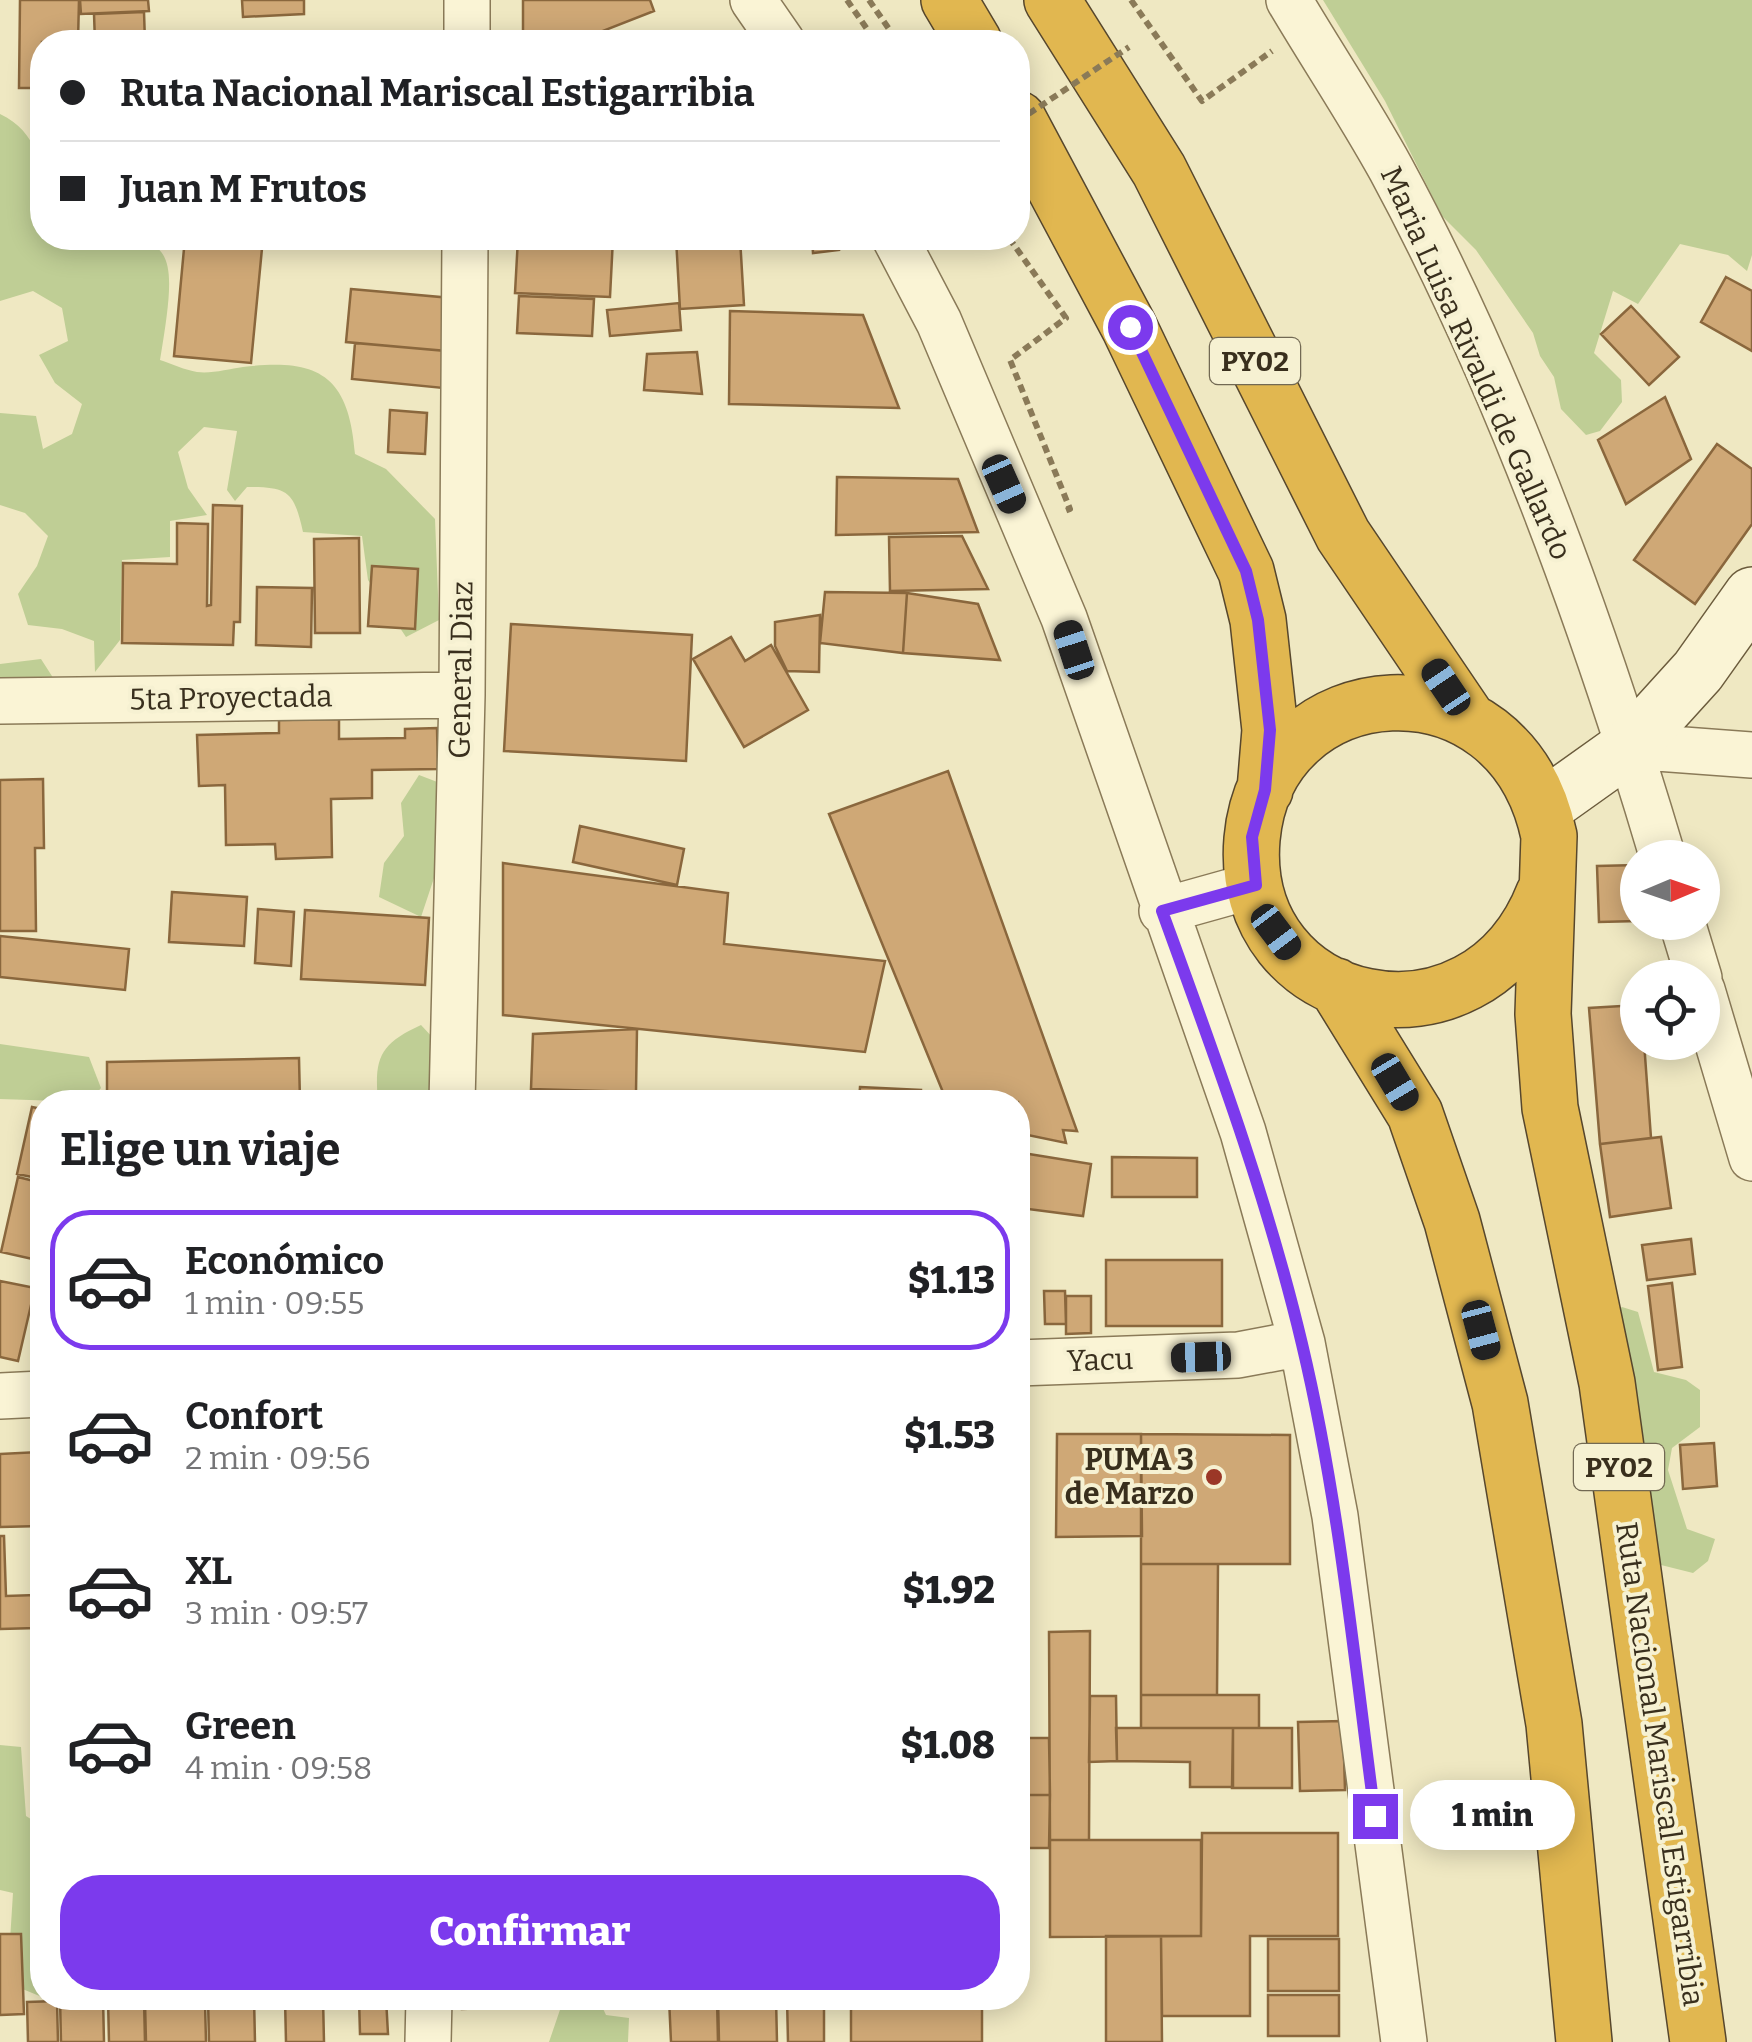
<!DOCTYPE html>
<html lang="es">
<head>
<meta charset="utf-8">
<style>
  :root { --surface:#fff; --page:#f2f2f2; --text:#202124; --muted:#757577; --line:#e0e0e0; --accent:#7c3aed }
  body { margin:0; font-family:Bitter,serif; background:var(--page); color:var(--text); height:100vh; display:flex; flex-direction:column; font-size:38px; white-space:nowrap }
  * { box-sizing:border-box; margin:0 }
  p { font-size:32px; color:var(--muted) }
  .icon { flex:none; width:55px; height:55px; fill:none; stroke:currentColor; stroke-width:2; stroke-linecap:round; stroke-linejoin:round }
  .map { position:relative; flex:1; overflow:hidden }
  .details { position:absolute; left:30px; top:1090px; width:1000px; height:920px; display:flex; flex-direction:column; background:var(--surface); border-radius:40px; box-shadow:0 5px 25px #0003 }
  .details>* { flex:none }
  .guide { position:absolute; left:30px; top:30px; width:1000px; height:220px; border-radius:40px; box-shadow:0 5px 25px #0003; display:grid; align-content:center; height:220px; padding:0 30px; background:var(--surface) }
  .needle { width:65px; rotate:88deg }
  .buttons { position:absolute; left:1620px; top:840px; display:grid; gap:20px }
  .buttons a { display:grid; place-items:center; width:100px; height:100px; border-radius:50%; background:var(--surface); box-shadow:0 5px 25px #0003; font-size:50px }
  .end { position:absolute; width:45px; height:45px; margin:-22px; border:12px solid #7c3aed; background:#fff; box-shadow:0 0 0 5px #fff }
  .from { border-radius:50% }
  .bubble { position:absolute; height:70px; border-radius:35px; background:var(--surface); box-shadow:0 5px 25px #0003; font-size:32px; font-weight:800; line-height:70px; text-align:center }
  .car { position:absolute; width:30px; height:60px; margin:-30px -15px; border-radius:12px; box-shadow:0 0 8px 2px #0007; background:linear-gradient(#222 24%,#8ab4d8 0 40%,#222 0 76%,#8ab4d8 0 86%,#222 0) }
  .guide b { display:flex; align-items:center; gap:35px; height:95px; font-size:38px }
  .guide b+b { border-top:2px solid var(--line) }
  .guide i { width:25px; height:25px; background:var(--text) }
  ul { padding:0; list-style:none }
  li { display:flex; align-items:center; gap:30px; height:140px; margin:0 20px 15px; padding:0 10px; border:5px solid transparent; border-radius:40px }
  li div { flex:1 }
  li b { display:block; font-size:38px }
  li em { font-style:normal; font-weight:800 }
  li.selected { border-color:var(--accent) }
  li>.icon { width:90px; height:90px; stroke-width:1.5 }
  h2 { padding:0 30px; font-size:45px; line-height:120px }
  .action { display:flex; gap:20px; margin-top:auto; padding:20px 30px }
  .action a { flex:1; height:115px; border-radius:40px; background:var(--accent); color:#fff; font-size:40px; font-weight:800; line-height:115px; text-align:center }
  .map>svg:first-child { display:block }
</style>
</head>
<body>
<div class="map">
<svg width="1752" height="2042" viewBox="0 0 1752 2042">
  <rect width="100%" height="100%" fill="#efe8c2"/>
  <path fill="#bfce95" d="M1323,0h429v255l-5,16 -19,-16 -48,-11 -42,60 -25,-13 -19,62 27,27 1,22 -22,29 -14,4 -25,-26 -7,-32 -14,-21 -7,-23 -57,-83 -34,-34 -57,-115z
    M0,114c50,24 42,75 42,124 127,0 141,-14 118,122 12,4 25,10 37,12 14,2 32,-3 46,-5 75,-9 106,8 112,87l31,15 49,50 4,101 -33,17 -38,-57 -6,-44 -59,-4c-9,-40 -14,-45 -56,-45l-12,14 -8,-11 10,-59 -33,-4 -26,25 10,36 19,27 -37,6v36l-48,3 -2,80 -25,32 -1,-31 -32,-12 -34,-4 -10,-31 19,-28 11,-30 -23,-23 -25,-8v-92l36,3 7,33 29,-15 10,-30 -27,-21 -16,-28 29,-14 -6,-33 -29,-17 -33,10z
    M41,659l18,28 -59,22v-45z
    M419,775l34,13 -3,42 -29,87 -42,-20 5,-34 20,-27 -3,-33z
    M421,1025l40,43 -4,34h-79c-4,-45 2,-58 43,-77z
    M0,1044l89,13 12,31 -12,14 -89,-3z
    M1622,1307l16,5 16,60 32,8 14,10v37l-28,21 -4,22 19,59 28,10 -7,22 -15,12 -36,-9 -49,-249z
    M0,1745l21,2 5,69 16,10v171l-22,-9 -11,-32 4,-63 -13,-3z
    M569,1998h29l8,17 23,3 -1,24h-79l14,-41z"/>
  <path fill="#cfa876" stroke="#8a673d" stroke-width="2.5" d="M20,0h59l-1,42h-36v46h-23z
    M80,0h68l1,11 -68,3z
    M242,0h62v14l-61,3z
    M523,0h127l4,11 -54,21v10h-77z
    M144,12l1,30h-50l-1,-28z
    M185,238h78l-12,125 -77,-7z
    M518,238h95l-3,59 -95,-4z
    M676,238h64l4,67 -64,4z
    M812,238h26l1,12 -26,3z
    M1726,277l26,14v60l-51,-29z
    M351,289l100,9 -5,53 -100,-9z
    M519,296l75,3 -2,37 -75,-3z
    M679,303l2,27 -71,6 -3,-26z
    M1631,306l48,51 -30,28 -48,-51z
    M730,311l133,4 36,93 -170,-4z
    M355,343l91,8 -3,37 -91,-9z
    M697,352l5,42 -58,-4 3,-36z
    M1665,397l26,62 -65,45 -28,-64z
    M390,410l37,3 -2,41 -37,-2z
    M1717,444l35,25v55l-57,80 -61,-44z
    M837,477l121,2 20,53 -142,3z
    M213,505l29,1 -2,116h-6l-1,23 -111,-2 1,-80 54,1v-41l31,1 -1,82 4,-1z
    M962,536l26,53 -98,2 -1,-54z
    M359,538l1,95h-45l-1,-94z
    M372,566l46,3 -3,60 -47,-3z
    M257,587l55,1 -1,59 -55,-2z
    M825,592l82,1 -4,60 -83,-10z
    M907,593l71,11 22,56 -97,-7z
    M820,615l-1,57 -32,-1 -12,-25v-24z
    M511,624l181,11 -6,126 -182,-10z
    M731,637l14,24 26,-16 37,65 -64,37 -51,-88z
    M339,719v20l66,-1v-9l32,-1 1,41 -66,1v28l-41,1 1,58 -56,2 -1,-15 -49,1 -1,-60 -26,1 -2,-51 82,-2v-13z
    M948,771l129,360 -14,-1 3,13 -48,-10v-31h-71l-118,-288z
    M43,779l1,69h-9l1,83h-36v-151z
    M580,826l104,23 -7,36 -104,-23z
    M503,863l225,30 -4,51 161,17 -20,91 -362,-37z
    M1638,865v56l-39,1 -2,-56z
    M172,892l75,5 -3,49 -75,-4z
    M258,909l36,3 -3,54 -36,-3z
    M305,910l124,8 -4,67 -124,-6z
    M0,936l129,13 -4,41 -125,-13z
    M1638,1005v37h6l7,96 -51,6 -11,-136z
    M637,1029l-1,63 -105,-3 2,-55z
    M299,1058l1,44h-193v-40z
    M860,1087l61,3v12h-62z
    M498,1092l62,1v9h-62z
    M32,1107l10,2v70l-25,-5z
    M1661,1137l10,71 -61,9 -10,-73z
    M1018,1152l11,2 -11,73z
    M1029,1154l62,10 -8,52 -63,-8z
    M1112,1157l85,1v39h-85z
    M18,1177l24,6v52l-5,25 -36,-8z
    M1691,1239l4,35 -48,6 -5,-35z
    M1106,1260h116v66h-116z
    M0,1281l35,7 -17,73 -18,-4z
    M1672,1283l10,84 -24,3 -10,-84z
    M1044,1291h21l1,33h-21z
    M1066,1296h25v37l-25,1z
    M1057,1434h84l1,102 -86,1z
    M1141,1434l149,1v129h-149z
    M1714,1443l3,43 -34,3 -3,-44z
    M39,1452l2,74 -41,1v-73z
    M0,1536h4l2,60 30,-1 1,33 -37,1z
    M1141,1564h77l-1,131h-76z
    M1090,1631l-1,209h-39l-1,-208z
    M1141,1695h118v33h-118z
    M1090,1696h26l1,65 -28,1z
    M1343,1721l2,69 -45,1 -2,-69z
    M1116,1728h117v59h-43v-25l-73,-1z
    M1233,1728h59v60h-60z
    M1018,1738h31l1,57h-32z
    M1018,1795h32l-1,53h-31z
    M1202,1833h136v103h-88v80h-88l-1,-80h40z
    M1050,1840h151v96l-151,1z
    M0,1934h21l3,80 -24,1z
    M1106,1936h55l1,106h-56z
    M1268,1939h71v52h-71z
    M1268,1995h71v41h-71z
    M60,1998h43l1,44h-43z
    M108,1998h36l1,44h-36z
    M208,1998h46l1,44h-46z
    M285,1998h38l1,44h-38z
    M359,1998h27l2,36h-28z
    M461,1998h79v8l-78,3z
    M540,1998h50v7l-50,1z
    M607,1998h60v7l-60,2z
    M669,1998h48l1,44h-47z
    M718,1998h58l1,44h-58z
    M787,1998h37v44h-36z
    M851,1998h131v44h-131z
    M57,2001l1,41h-30l-1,-40z
    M205,2001l1,41h-60l-1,-39z"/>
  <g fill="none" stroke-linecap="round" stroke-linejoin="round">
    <g stroke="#8a7a58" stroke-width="48">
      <path id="street" d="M753,0l29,42
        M1289,0c33,56 70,111 102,169 115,213 203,456 272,689
        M467,42v-42
        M895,238l44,84 125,296 179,514 59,211 33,173 69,526
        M0,701l462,-6
        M1630,746l122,9
        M1162,911l93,-26
        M1682,922l17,56
        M1702,990l50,168
        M452,1102l10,-407 3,-457
        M1018,1363l220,-8 64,-12
        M0,1396l42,-2
        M428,2042l1,-44"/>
    </g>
    <g stroke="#6b5b3c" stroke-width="58">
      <path id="secondary" d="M1543,808l87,-62 68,-75 54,-76"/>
    </g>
    <g stroke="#57472d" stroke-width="58">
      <path id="highway" d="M949,0l25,42
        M1052,0l107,170 184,365 124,183
        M1018,119l111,208 117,244 12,49 12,110 -5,60
        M1544,893c-68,174 -307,120 -292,-54 15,-171 258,-191 297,-3l-6,178 7,94 57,275 91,659
        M1336,986l79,128 37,107 48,182 54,321 30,318"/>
    </g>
    <path stroke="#8a7a58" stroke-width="6" stroke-dasharray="8 5" stroke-linecap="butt" d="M847,0l29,42
      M869,0l29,42
      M1131,0l71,101 70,-50
      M1009,238l57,80 -56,42 60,149 -8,3"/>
    <use href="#street" stroke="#faf4d5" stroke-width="45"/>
    <use href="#secondary" stroke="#faf4d5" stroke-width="55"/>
    <use href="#highway" stroke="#e1b750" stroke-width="55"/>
    <path stroke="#8a7a58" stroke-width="6" stroke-dasharray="8 5" stroke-linecap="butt" d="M1018,121l111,-74"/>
  </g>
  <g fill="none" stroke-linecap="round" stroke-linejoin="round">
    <path stroke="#7c3aed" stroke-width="12" d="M1130,327l116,244 12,49 12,110 -5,60 -13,47 4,48 -94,26c52,143 105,285 140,433 37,155 52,315 73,472"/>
  </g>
  <circle fill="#9b3727" stroke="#f6f1d2" stroke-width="4" cx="1214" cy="1477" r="10"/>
  <g text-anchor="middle" stroke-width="8" stroke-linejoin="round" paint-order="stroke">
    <g fill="#f6f1d2" stroke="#726953" stroke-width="2.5">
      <rect x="1210" y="338" width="90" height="46" rx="8"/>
      <rect x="1574" y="1444" width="90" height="46" rx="8"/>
    </g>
    <g font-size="28" font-weight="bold" fill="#392f1d">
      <text x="1255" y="371">PY02</text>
      <text x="1619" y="1477">PY02</text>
    </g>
    <g font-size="30" fill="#392f1d" stroke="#f6f1d2">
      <text transform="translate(1476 363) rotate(66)" y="10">Maria Luisa Rivaldi de Gallardo</text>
      <text transform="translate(461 670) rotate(-89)" y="10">General Diaz</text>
      <text transform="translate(231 698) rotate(-1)" y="10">5ta Proyectada</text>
      <text transform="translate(1100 1360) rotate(-2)" y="10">Yacu</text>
      <text transform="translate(1660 1764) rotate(82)" y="10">Ruta Nacional Mariscal Estigarribia</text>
    </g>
    <g font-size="30" font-weight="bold" fill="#392f1d" stroke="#f6f1d2" text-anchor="end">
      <text x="1194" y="1470">PUMA 3<tspan x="1194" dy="34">de Marzo</tspan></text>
    </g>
  </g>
</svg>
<div class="buttons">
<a><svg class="needle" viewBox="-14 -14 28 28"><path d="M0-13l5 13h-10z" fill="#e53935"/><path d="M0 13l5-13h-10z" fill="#757577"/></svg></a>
<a><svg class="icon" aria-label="locate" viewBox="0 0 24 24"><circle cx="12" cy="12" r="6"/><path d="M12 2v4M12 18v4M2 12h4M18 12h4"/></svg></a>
</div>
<i class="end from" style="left:1130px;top:327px"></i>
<i class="end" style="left:1375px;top:1816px"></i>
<div class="bubble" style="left:1410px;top:1780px;width:165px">1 min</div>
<i class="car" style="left:1004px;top:484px;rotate:156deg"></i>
<i class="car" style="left:1074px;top:650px;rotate:342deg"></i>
<i class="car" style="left:1446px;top:687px;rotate:326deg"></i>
<i class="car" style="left:1276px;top:932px;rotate:143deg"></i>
<i class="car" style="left:1395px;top:1082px;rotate:149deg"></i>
<i class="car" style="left:1481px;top:1330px;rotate:165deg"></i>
<i class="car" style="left:1201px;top:1357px;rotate:268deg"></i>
<div class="guide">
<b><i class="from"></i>Ruta Nacional Mariscal Estigarribia</b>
<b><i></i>Juan M Frutos</b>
</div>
<section class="details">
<h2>Elige un viaje</h2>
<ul>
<li class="selected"><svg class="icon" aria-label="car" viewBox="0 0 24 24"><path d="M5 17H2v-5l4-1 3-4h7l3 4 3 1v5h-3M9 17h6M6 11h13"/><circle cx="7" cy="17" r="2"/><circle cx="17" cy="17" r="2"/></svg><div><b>Económico</b><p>1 min · 09:55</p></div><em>$1.13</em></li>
<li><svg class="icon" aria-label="car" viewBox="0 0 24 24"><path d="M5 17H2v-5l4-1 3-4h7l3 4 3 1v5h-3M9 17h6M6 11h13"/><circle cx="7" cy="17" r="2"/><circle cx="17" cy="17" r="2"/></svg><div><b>Confort</b><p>2 min · 09:56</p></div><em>$1.53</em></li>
<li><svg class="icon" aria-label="car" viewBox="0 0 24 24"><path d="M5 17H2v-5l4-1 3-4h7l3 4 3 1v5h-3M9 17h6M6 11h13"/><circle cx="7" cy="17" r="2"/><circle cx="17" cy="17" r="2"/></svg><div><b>XL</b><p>3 min · 09:57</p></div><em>$1.92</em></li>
<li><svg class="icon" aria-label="car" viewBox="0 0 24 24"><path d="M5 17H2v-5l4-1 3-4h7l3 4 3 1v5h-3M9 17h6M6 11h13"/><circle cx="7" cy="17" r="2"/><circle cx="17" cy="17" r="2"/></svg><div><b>Green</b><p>4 min · 09:58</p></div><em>$1.08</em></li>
</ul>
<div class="action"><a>Confirmar</a></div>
</section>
</div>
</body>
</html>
